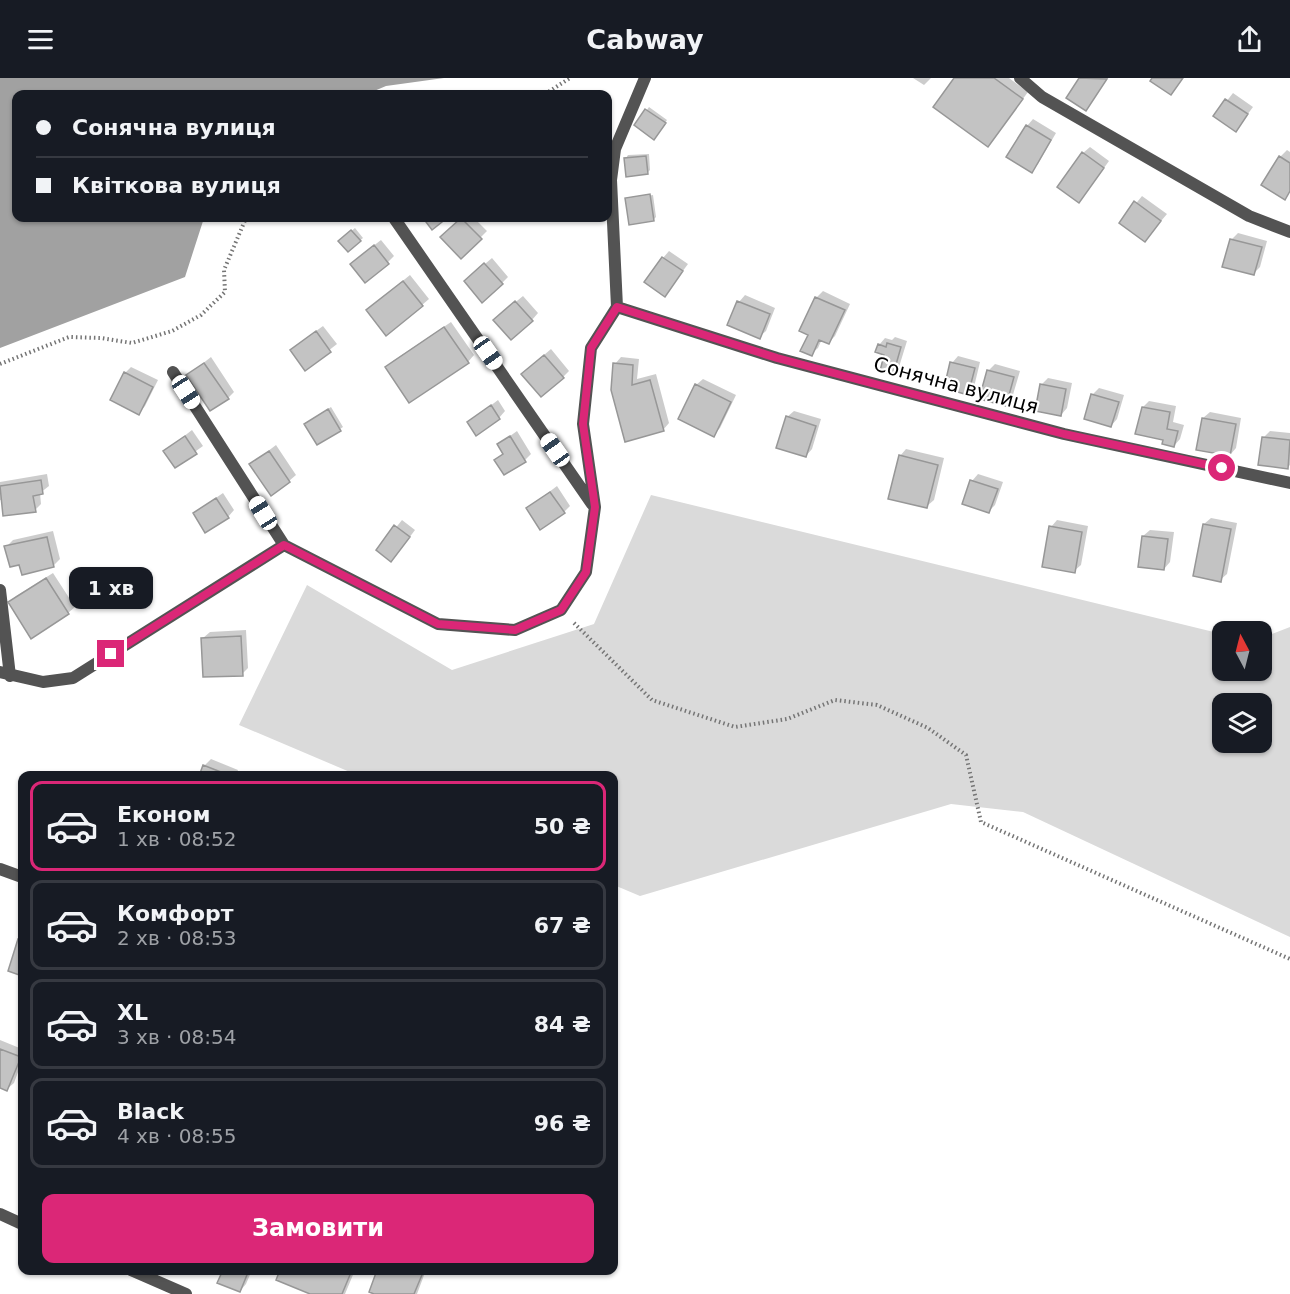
<!DOCTYPE html>
<html lang="uk">
<head>
<meta charset="utf-8">
<style>
  :root { --surface:#171b24; --page:#242831; --text:#f1f3f6; --muted:#9ea1a6; --line:#363941; --accent:#db2777 }
  body { margin:0; font-family:"DejaVu Sans",sans-serif; background:var(--page); color:var(--text); height:100vh; display:flex; flex-direction:column; font-size:22px; white-space:nowrap }
  * { box-sizing:border-box; margin:0 }
  p { font-size:20px; color:var(--muted) }
  .icon { flex:none; width:33px; height:33px; fill:none; stroke:currentColor; stroke-width:2; stroke-linecap:round; stroke-linejoin:round }
  .map { position:relative; flex:1; overflow:hidden }
  .drawer { position:absolute; left:18px; top:693px; width:600px; height:504px; display:flex; flex-direction:column; background:var(--surface); border-radius:12px; box-shadow:0 2px 4px #0004 }
  .drawer>* { flex:none }
  .banner { position:absolute; left:12px; top:12px; width:600px; height:132px; border-radius:12px; box-shadow:0 2px 4px #0004; display:grid; align-content:center; height:132px; padding:0 24px; background:var(--surface) }
  .needle { width:39px; rotate:353deg }
  .buttons { position:absolute; left:1212px; top:543px; display:grid; gap:12px }
  .buttons a { display:grid; place-items:center; width:60px; height:60px; border-radius:12px; background:var(--surface); box-shadow:0 2px 4px #0004; font-size:30px }
  .end { position:absolute; width:27px; height:27px; margin:-14px; border:8px solid #db2777; background:#fff; box-shadow:0 0 0 3px #fff }
  .from { border-radius:50% }
  .bubble { position:absolute; height:42px; border-radius:12px; background:var(--surface); box-shadow:0 2px 4px #0004; font-size:20px; font-weight:600; line-height:42px; text-align:center }
  .car { position:absolute; width:18px; height:36px; margin:-18px -9px; border-radius:8px; box-shadow:0 0 4px 2px #0007; background:linear-gradient(#fff 24%,#345 0 40%,#fff 0 76%,#345 0 86%,#fff 0) }
  .banner b { display:flex; align-items:center; gap:21px; height:57px; font-size:22px }
  .banner b+b { border-top:2px solid var(--line) }
  .banner i { width:15px; height:15px; background:var(--text) }
  ul { padding:10px 0 0; list-style:none }
  li { display:flex; align-items:center; gap:18px; height:90px; margin:0 12px 9px; padding:0 12px; border:3px solid var(--line); border-radius:12px }
  li div { flex:1 }
  li b { display:block; font-size:22px }
  li em { font-style:normal; font-weight:600 }
  li.selected { border-color:var(--accent) }
  li>.icon { width:54px; height:54px; stroke-width:1.5 }
  .action { display:flex; gap:12px; margin-top:auto; padding:12px 24px }
  .action a { flex:1; height:69px; border-radius:12px; background:var(--accent); color:#fff; font-size:24px; font-weight:600; line-height:69px; text-align:center }
  header { display:flex; justify-content:space-between; align-items:center; height:78px; padding:0 24px; background:var(--surface); font-size:27px; font-weight:600 }
  .map>svg:first-child { display:block }
</style>
</head>
<body>
<header><svg class="icon" aria-label="menu" viewBox="0 0 24 24"><path d="M4 6h16M4 12h16M4 18h16"/></svg>Cabway<svg class="icon" aria-label="share" viewBox="0 0 24 24"><path d="M12 15V3M7 8l5-5 5 5M5 13v7h14v-7"/></svg></header>
<div class="map">
<svg width="1290" height="1216" viewBox="0 0 1290 1216">
  <rect width="100%" height="100%" fill="#fff"/>
  <path fill="#dadada" fill-rule="evenodd" d="M651,417l571,139v36h40v-32l28,-11v310l-267,-125 -72,-8 -311,92 -26,-11v-109l-257,-1 -118,-50 68,-140 145,85 142,-46zM1222,626h40v38h-40z"/>
  <path fill="#a1a1a1" d="M0,0h444l-58,8 -19,8h-351v124h188l-19,59 -185,71z"/>
  <path fill="#0003" d="M913,0h18l-7,7z
    M956,0h53l19,14 -34,46z
    M1081,0h27l-22,31 -18,-11z
    M1233,15l20,14 -17,23 -21,-14z
    M649,29l18,13 -10,15 -21,-10z
    M1033,41l23,14 -18,31 -7,7 -4,-45z
    M1090,69l19,14 -24,33 -2,-41z
    M1287,72l3,2v40l-5,6 -5,-41z
    M649,76l1,16 -3,3 -21,-15 2,-3z
    M653,117l3,22 -3,3 -26,-21z
    M1142,118l25,18 -22,26 -24,-18z
    M463,140h11l13,13 -26,26 -18,-20z
    M355,150l8,10 -15,12 -5,-12z
    M1238,155l29,8 -7,26 -6,6 -23,-33z
    M381,162l13,16 -6,6 -29,-5z
    M669,173l19,13 -23,31 -2,-37z
    M492,180l16,19 -6,6 -30,-8z
    M410,197l19,24 -7,6 -48,-1z
    M823,213l27,13 -15,32 -6,6 -7,-3 -4,9 -7,6 -1,-20 6,-36z
    M745,217l30,13 -9,23 -7,6 -20,-35z
    M523,218l15,17 -6,7 -30,-7z
    M451,244l23,33 -6,7 -81,6 6,-7z
    M323,248l14,18 -32,25 -7,-25z
    M895,259l12,4 -8,26 -7,6 -6,-19 -7,-9 6,-7 7,2z
    M551,271l18,22 -6,6 -33,-10z
    M958,278l22,6 -6,25 -6,6 -16,-30z
    M211,279l23,35 -6,6 -40,-23z
    M621,279l18,2 -2,20 19,-5 13,49 -6,7 -48,-66z
    M995,286l25,7 -8,27 -6,7 -18,-34z
    M131,289l27,13 -13,26 -6,7 -14,-40z
    M1048,300l24,5 -5,25 -6,7 -20,-30z
    M703,301l33,16 -16,33 -7,7 -17,-50z
    M1099,310l25,7 -7,24 -6,7 -25,-8 7,-24z
    M498,322l7,11 -6,7 -30,4z
    M1149,323l27,5 -3,16 11,3 -4,14 -6,7 -9,-7 -22,-32z
    M331,329l12,20 -25,16 -13,-19z
    M794,333l27,8 -9,30 -6,7 -19,-39z
    M1210,334l31,6 -5,30 -6,7 -27,-37z
    M192,352l11,16 -28,20 -10,-15z
    M517,353l14,23 -6,6h-29l8,-7 -5,-9z
    M1270,353l20,2v32l-2,2 -24,-30z
    M276,367l20,30 -7,6 -38,-17z
    M906,371l38,9 -10,42 -7,6 -27,-50z
    M47,396l2,12 -9,7 1,11 -6,6 -35,-10v-18z
    M978,396l25,8 -8,23 -6,6 -17,-30z
    M557,408l13,20 -6,6 -36,-4z
    M223,415l11,17 -6,7 -34,-4z
    M1211,440l26,5 -10,51 -7,6 -16,-56z
    M402,442l13,10 -18,24 -19,-4z
    M1057,442l31,6 -7,39 -7,6 -23,-44z
    M1150,452l24,2 -4,30 -6,7 -21,-33z
    M53,453l7,28 -7,7 -32,-3 -15,-16 7,-7z
    M53,495l22,34 -7,6 -59,-11 7,-6z
    M246,552l2,38 -6,6 -39,-36 7,-6z
    M211,681l27,11 -2,6h-35l3,-10z
    M22,859v37l-12,-4 10,-30z
    M0,962l22,9v12l-8,22 -7,6 -7,-2z
    M224,1192h28l-6,14 -6,7z
    M282,1192h73l-10,24h-31z
    M379,1192h47l-9,24h-39z"/>
  <path fill="#c3c3c3" stroke="#979797" stroke-width="1.5" d="M954,0h40l29,21 -35,48 -55,-40z
    M1079,0l28,1 -21,32 -20,-13z
    M1152,0h31l-12,17 -21,-14z
    M1225,21l23,15 -12,18 -23,-16z
    M645,31l21,14 -12,17 -20,-15z
    M1026,47l25,15 -19,33 -26,-16z
    M1082,74l22,16 -25,35 -22,-16z
    M646,78l2,18 -22,3 -2,-19z
    M1279,78l11,7v28l-5,9 -24,-15z
    M650,116l4,27 -25,4 -4,-27z
    M1134,123l27,20 -16,21 -26,-19z
    M423,140h24l-15,12z
    M461,140l21,21 -21,20 -21,-22z
    M351,152l10,11 -13,11 -10,-11z
    M1230,161l32,8 -8,28 -32,-8z
    M374,167l15,19 -24,19 -15,-19z
    M662,179l21,14 -18,26 -21,-15z
    M484,185l19,21 -21,19 -18,-22z
    M403,203l20,25 -37,30 -20,-26z
    M815,219l30,13 -16,34 -10,-4 -7,16 -12,-5 8,-16 -9,-4z
    M515,223l18,20 -22,19 -18,-20z
    M737,223l33,13 -10,25 -33,-14z
    M444,249l25,36 -60,40 -24,-36z
    M316,253l15,21 -26,19 -15,-21z
    M887,265l14,4 -8,28 -13,-4 4,-16 -9,-3 3,-8 8,3z
    M544,277l20,23 -23,19 -20,-23z
    M950,284l25,6 -7,27 -24,-7z
    M204,285l25,36 -19,12 -24,-36z
    M613,285l20,2 -1,20 18,-5 14,51 -39,11 -14,-52z
    M987,292l27,7 -8,29 -27,-7z
    M124,294l29,15 -14,28 -29,-15z
    M695,306l36,18 -17,35 -36,-18z
    M1040,306l26,5 -5,27 -26,-5z
    M1091,316l28,8 -8,25 -27,-8z
    M491,327l9,14 -24,17 -9,-14z
    M1142,329l28,5 -3,17 11,2 -4,16 -12,-3 1,-4 -28,-6z
    M328,331l13,22 -24,14 -13,-21z
    M786,338l30,10 -10,31 -30,-9z
    M1202,340l34,6 -6,32 -34,-6z
    M185,358l12,18 -22,14 -12,-17z
    M510,358l16,26 -22,13 -10,-15 9,-6 -6,-10z
    M1262,359l28,3 -2,29 -30,-4z
    M269,373l21,31 -19,14 -22,-32z
    M899,377l39,10 -11,43 -39,-9z
    M41,402l2,14 -10,2 3,16 -33,4 -3,-30z
    M970,402l28,9 -9,24 -27,-9z
    M550,414l15,21 -25,17 -14,-22z
    M216,420l13,20 -24,15 -12,-20z
    M1203,446l28,5 -10,53 -28,-6z
    M394,447l16,12 -19,25 -15,-12z
    M1049,448l33,6 -7,41 -33,-6z
    M1142,458l26,3 -4,31 -26,-3z
    M47,459l7,30 -32,8 -3,-10 -9,2 -6,-21z
    M46,500l23,36 -38,25 -23,-37z
    M241,558l2,40 -40,1 -2,-39z
    M203,687l28,11h-32z
    M18,861l4,1v36l-14,-5z
    M0,971l21,8 -14,34 -7,-3z
    M223,1192h26l-9,22 -23,-9z
    M280,1192h72l-10,24h-32l-34,-14z
    M377,1192h47l-10,24h-40l-5,-2z"/>
  <g fill="none" stroke-linecap="round" stroke-linejoin="round">
    <path stroke="#757575" stroke-width="4" stroke-dasharray="1.5 3" stroke-linecap="butt" d="M545,16l25,-16
      M0,286l69,-27 32,1 31,5 40,-12 29,-16 24,-23 -1,-22 22,-52
      M574,545l78,77 83,27 52,-8 48,-19 42,5 51,23 38,27 15,67 309,137"/>
    <path stroke="#535353" stroke-width="12" d="M1020,0l22,19 207,119 41,16
      M394,140l198,286
      M617,229l160,51 287,76 226,49
      M173,294l111,173
      M0,512l10,86
      M0,594l43,10 30,-4 211,-133 154,79 77,6 46,-20 25,-38 9,-65 -12,-83 8,-76 26,-41 -6,-127 4,-31 30,-71
      M0,791l22,8
      M0,1136l22,10
      M131,1192l55,24"/>
  </g>
  <g fill="none" stroke-linecap="round" stroke-linejoin="round">
    <path stroke="#db2777" stroke-width="8" d="M111,576l173,-109 154,79 77,6 46,-20 25,-38 9,-65 -12,-83 8,-76 26,-41 160,51 287,76 158,34"/>
  </g>
  <g text-anchor="middle" stroke-width="4.5" stroke-linejoin="round" paint-order="stroke">
    <g font-size="20" fill="#000" stroke="#fff">
      <text transform="translate(956 307) rotate(15)" y="7">Сонячна вулиця</text>
    </g>
  </g>
</svg>
<div class="buttons">
<a><svg class="needle" viewBox="-14 -14 28 28"><path d="M0-13l5 13h-10z" fill="#e53935"/><path d="M0 13l5-13h-10z" fill="#9ea1a6"/></svg></a>
<a><svg class="icon" aria-label="layers" viewBox="0 0 24 24"><path d="M12 4l9 5-9 5-9-5zM3 14l9 5 9-5"/></svg></a>
</div>
<i class="end from" style="left:1222px;top:390px"></i>
<i class="end" style="left:111px;top:576px"></i>
<div class="bubble" style="left:69px;top:489px;width:84px">1 хв</div>
<i class="car" style="left:488px;top:275px;rotate:145deg"></i>
<i class="car" style="left:186px;top:314px;rotate:147deg"></i>
<i class="car" style="left:555px;top:372px;rotate:325deg"></i>
<i class="car" style="left:263px;top:435px;rotate:328deg"></i>
<div class="banner">
<b><i class="from"></i>Сонячна вулиця</b>
<b><i></i>Квіткова вулиця</b>
</div>
<section class="drawer">
<ul>
<li class="selected"><svg class="icon" aria-label="car" viewBox="0 0 24 24"><path d="M5 17H2v-5l4-1 3-4h7l3 4 3 1v5h-3M9 17h6M6 11h13"/><circle cx="7" cy="17" r="2"/><circle cx="17" cy="17" r="2"/></svg><div><b>Економ</b><p>1 хв · 08:52</p></div><em>50 ₴</em></li>
<li><svg class="icon" aria-label="car" viewBox="0 0 24 24"><path d="M5 17H2v-5l4-1 3-4h7l3 4 3 1v5h-3M9 17h6M6 11h13"/><circle cx="7" cy="17" r="2"/><circle cx="17" cy="17" r="2"/></svg><div><b>Комфорт</b><p>2 хв · 08:53</p></div><em>67 ₴</em></li>
<li><svg class="icon" aria-label="car" viewBox="0 0 24 24"><path d="M5 17H2v-5l4-1 3-4h7l3 4 3 1v5h-3M9 17h6M6 11h13"/><circle cx="7" cy="17" r="2"/><circle cx="17" cy="17" r="2"/></svg><div><b>XL</b><p>3 хв · 08:54</p></div><em>84 ₴</em></li>
<li><svg class="icon" aria-label="car" viewBox="0 0 24 24"><path d="M5 17H2v-5l4-1 3-4h7l3 4 3 1v5h-3M9 17h6M6 11h13"/><circle cx="7" cy="17" r="2"/><circle cx="17" cy="17" r="2"/></svg><div><b>Black</b><p>4 хв · 08:55</p></div><em>96 ₴</em></li>
</ul>
<div class="action"><a>Замовити</a></div>
</section>
</div>
</body>
</html>
